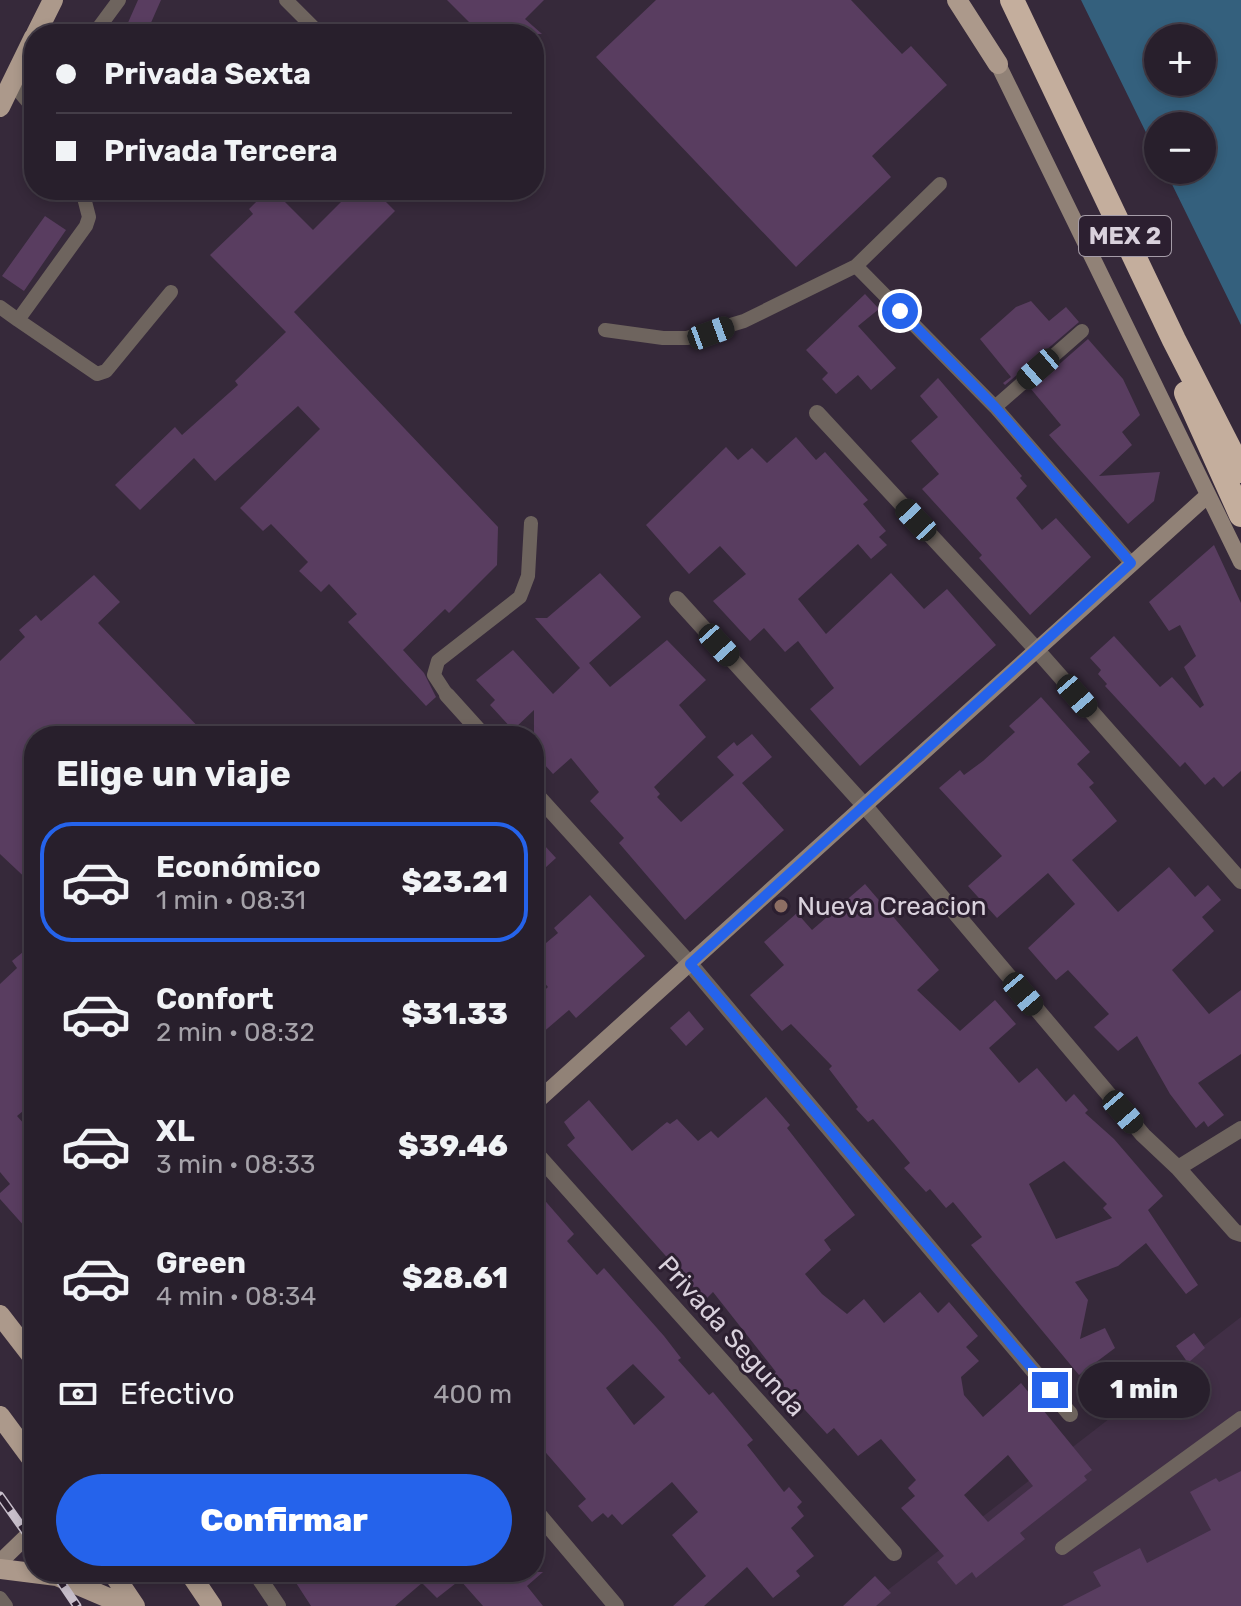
<!DOCTYPE html>
<html lang="es">
<head>
<meta charset="utf-8">
<style>
  :root { --surface:#281f2c; --page:#342c38; --text:#f1f3f6; --muted:#a5a2a9; --line:#443d48; --accent:#2563eb }
  body { margin:0; font-family:Rubik,sans-serif; background:var(--page); color:var(--text); height:100vh; display:flex; flex-direction:column; font-size:30px; white-space:nowrap }
  * { box-sizing:border-box; margin:0 }
  p { font-size:26px; color:var(--muted) }
  .icon { flex:none; width:44px; height:44px; fill:none; stroke:currentColor; stroke-width:2; stroke-linecap:round; stroke-linejoin:round }
  .map { position:relative; flex:1; overflow:hidden }
  .side { position:absolute; left:24px; top:726px; width:520px; height:856px; display:flex; flex-direction:column; background:var(--surface); border-radius:32px; box-shadow:0 4px 12px #0003,0 0 0 2px var(--line) }
  .side>* { flex:none }
  .guide { position:absolute; left:24px; top:24px; width:520px; height:176px; border-radius:32px; box-shadow:0 4px 12px #0003,0 0 0 2px var(--line); display:grid; align-content:center; height:176px; padding:0 32px; background:var(--surface) }
  .buttons { position:absolute; left:1144px; top:24px; display:grid; gap:16px }
  .buttons a { display:grid; place-items:center; width:72px; height:72px; border-radius:50%; background:var(--surface); box-shadow:0 4px 12px #0003,0 0 0 2px var(--line); font-size:40px }
  .end { position:absolute; width:36px; height:36px; margin:-18px; border:10px solid #2563eb; background:#fff; box-shadow:0 0 0 4px #fff }
  .from { border-radius:50% }
  .bubble { position:absolute; height:56px; border-radius:28px; background:var(--surface); box-shadow:0 4px 12px #0003,0 0 0 2px var(--line); font-size:26px; font-weight:800; line-height:56px; text-align:center }
  .car { position:absolute; width:24px; height:48px; margin:-24px -12px; border-radius:10px; box-shadow:0 0 6px 2px #0007; background:linear-gradient(#222 24%,#8ab4d8 0 40%,#222 0 76%,#8ab4d8 0 86%,#222 0) }
  .guide b { display:flex; align-items:center; gap:28px; height:76px; font-size:30px }
  .guide b+b { border-top:2px solid var(--line) }
  .guide i { width:20px; height:20px; background:var(--text) }
  ul { padding:0; list-style:none }
  li { display:flex; align-items:center; gap:24px; height:120px; margin:0 16px 12px; padding:0 16px; border:4px solid transparent; border-radius:32px }
  li div { flex:1 }
  li b { display:block; font-size:30px }
  li em { font-style:normal; font-weight:800 }
  li.selected { border-color:var(--accent) }
  li>.icon { width:72px; height:72px; stroke-width:1.5 }
  h2 { padding:0 32px; font-size:36px; line-height:96px }
  .pay { display:flex; align-items:center; gap:20px; height:88px; padding:0 32px; font-size:30px }
  .pay p { margin-inline-start:auto }
  .cta { display:flex; gap:16px; margin-top:auto; padding:16px 32px }
  .cta a { flex:1; height:92px; border-radius:48px; background:var(--accent); color:#fff; font-size:32px; font-weight:800; line-height:92px; text-align:center }
  .map>svg:first-child { display:block }
</style>
</head>
<body>
<div class="map">
<svg width="1241" height="1606" viewBox="0 0 1241 1606">
  <rect width="100%" height="100%" fill="#36293a"/>
  <path fill="#412f46" d="M1241,1317v289h-374z"/>
  <path fill="#34607d" fill-rule="evenodd" d="M1081,0h160v325l-76,-155h37v-44h-44v31zM1158,38h44v44h-44z"/>
  <path fill="#593d60" fill-rule="evenodd" d="M138,0h23l-15,34h-23z
    M447,0h97l-19,19 17,15h-61z
    M656,0h195l51,54 9,-8 36,39 -75,71 19,21 -95,90 -200,-210z
    M268,190h5l40,40 40,-40h21l21,21 -101,101 204,215 -1,38 -48,48 -4,-4 -42,41 21,23 12,24 -10,9 -78,-84 9,-8 -28,-30 -8,8 -22,-21 9,-9 -37,-38 -8,7 -23,-23 80,-79 -22,-23 -83,75 -21,-23 -54,52 -25,-25 60,-58 7,8 56,-50 -3,-4 51,-49 -76,-77 43,-41 -4,-5z
    M45,216l21,14 -42,61 -22,-15z
    M865,294l14,15 -21,17 38,42 -25,22 -13,-15 -22,19 -14,-15 6,-6 -22,-23z
    M1031,301l18,20 17,-14 13,15 -74,63 -2,-2 8,-6 -31,-38 36,-32z
    M1088,339l35,40 17,36 -18,17 10,13 -33,31 61,-4 -6,29 -26,23 -79,-89 12,-10 -30,-36z
    M938,378l84,98 -2,2 7,8 -11,12 26,32 14,-12 35,39 -61,58 -51,-57 3,-3 -60,-66 17,-15 -28,-33 27,-24 -18,-21z
    M796,437l20,23 9,-8 43,48 -5,4 23,27 -7,6 8,8 -16,14 -13,-15 -60,55 28,35 65,-61 33,36 23,-20 49,56 -136,121 -50,-57 24,-21 -36,-47 -13,11 -21,-24 -14,13 -37,-40 33,-27 -26,-28 -31,28 -43,-49 80,-78 12,13 14,-12 15,15z
    M1214,545l27,58v168l-18,16 -9,-10 -9,8 -20,-23 -5,5 -75,-81 2,-2 -9,-10 3,-4 -11,-12 24,-22 46,51 12,-10 28,31 4,-3 -20,-38 12,-11 -16,-31 -11,6 -20,-29z
    M600,573l41,44 -52,46 21,24 57,-47 39,40 -27,25 27,32 -52,50 6,7 -3,3 24,25 53,-47 -17,-18 17,-15 3,4 15,-12 20,23 -30,26 42,47 -99,90 -66,-77 5,-5 -34,-37 9,-9 -28,-34 -18,16 -19,-21v-43l-21,20 -23,-25 5,-5 -19,-20 37,-30 40,44 27,-26 -45,-50h12z
    M94,575l26,27 -22,21 109,113h-173v150l-34,-32v-193l25,-24 -6,-7 17,-15 5,6z
    M1041,697l49,55 -13,12 17,19 -5,4 28,34 -45,39 46,52 51,-45 26,30 13,-12 13,15 -19,17 12,14 -42,39 37,44 32,-24v64l-43,29 26,32 -16,12 -4,-6 -8,7 -26,-34 -33,-58 -19,15 -24,-24 15,-13 -41,-44 -12,10 -28,-32 47,-44 -27,-31 -51,45 -29,-32 34,-30 -63,-68 21,-18 4,5 19,-14 32,-29 -6,-6z
    M534,834l22,24 -22,20z
    M865,884l74,86 -22,20 43,41 35,-31 21,24 -27,24 30,35 18,-15 29,34 8,-8 14,16 -3,3 29,26 49,57 -15,14 50,75 -12,9 -40,-51 -28,23 -43,16 13,18 -8,39 25,-11 10,20 -36,27 -108,-130 11,-8 -29,-35 -7,6 -16,-19 -4,3 -22,-24 6,-5 -14,-17 -23,-27 -5,3 -12,-13 2,-2 -29,-38 3,-3 -41,-42 -9,7 -32,-36 34,-30 -20,-23 33,-29 15,17zM1064,1161l43,43 -4,4 9,10 -56,21 -27,-55z
    M590,895l55,61 -69,62 -7,-8 -35,30v-40l14,-13 -14,-16v-18l24,-20 -4,-5z
    M34,943v159l-17,14 17,19v102l-34,-38v-6l10,-9 -10,-12v-188l17,-16 -5,-7z
    M689,1011l15,18 -18,17 -16,-18z
    M766,1097l24,28 -3,3 68,87 -31,25 7,10 -26,24 17,20 25,20 17,-15 20,24 36,-31 18,21 11,-11 29,34 -12,11 13,14 -18,16 3,18 19,22 38,-34 71,87 -8,6 3,4 -67,53 5,6 -49,39 -4,-6 -16,13 -19,-23 7,-6 -43,-48 14,-12 -7,-8 8,-8 -35,-41 -23,17 -24,-28 -7,6 -54,-59 3,-3 -63,-80 -8,8 -138,-155 8,-7 -11,-16 25,-22 43,51 35,-29 3,2 7,-5 21,22 13,-10 7,7zM1008,1455l25,31 -45,36 -24,-27z
    M534,1188l40,46 -7,7 30,34 7,-7 60,68 17,22 -3,2 31,35 4,-3 40,48 -6,5 37,47 5,-5 13,15 -5,5 7,9 -13,12 23,28 -18,15 4,5 -27,22 -26,-31 -43,39h-31l33,-30 -34,-41 26,-23 -26,-30 -50,43 -10,-11 -4,4 -5,-5 -11,9 -14,-16 8,-7 -52,-60zM633,1364l32,33 -31,28 -28,-37z
    M1194,1333l11,15 -17,15 -12,-17z
    M1241,1471v135h-179l39,-20 -8,-14 47,-24 7,15 64,-33 -21,-38 26,-14 3,4z
    M289,1572h254l-16,14 16,20h-60l-23,-26 -23,18 -15,-15 -27,23h-84z
    M875,1576l16,17 -15,13h-33z"/>
  <g fill="none" stroke-linecap="round" stroke-linejoin="round">
    <path stroke="#6e645e" stroke-width="14" d="M286,0l34,34
      M94,34l25,-34
      M12,83l22,26
      M856,266l139,141 136,156
      M0,307l18,13 68,-94 3,-9 -7,-27
      M18,320l79,54 9,-3 65,-79
      M605,330l58,8h24l57,-17 112,-55 84,-82
      M995,407l87,-76
      M447,695l-13,-20 4,-14 82,-64 8,-21 3,-53
      M1062,1548l179,-130
      M0,1598l6,8"/>
    <path stroke="#6e645e" stroke-width="16" d="M817,413l219,236 205,232
      M677,599l187,206 279,330 35,33 63,-39
      M447,695l37,41
      M534,792l156,172 380,450
      M534,1151l360,402
      M1178,1168l57,64 6,2
      M534,1509l82,97
      M255,1572l23,34"/>
    <path stroke="#918277" stroke-width="16" d="M994,56l247,506
      M534,1104l673,-608
      M0,1562l34,-33"/>
    <path stroke="#ac998b" stroke-width="20" d="M957,0l41,64
      M36,34l17,-34
      M0,107l34,-70
      M0,1315l34,44
      M0,1416l34,46
      M0,1569l57,7 70,30
      M112,1572l23,34
      M189,1572l23,34"/>
    <path stroke="#c4ae9d" stroke-width="24" d="M1012,0l162,340 67,131
      M1186,393l55,122"/>
    <g stroke="#c8bfcb" stroke-width="9">
      <path id="rail" d="M0,1496l34,48
        M54,1572l23,34"/>
    </g>
    <use href="#rail" stroke="#2c1f30" stroke-width="6" stroke-dasharray="18" stroke-linecap="butt"/>
  </g>
  <g fill="none" stroke-linecap="round" stroke-linejoin="round">
    <path stroke="#2563eb" stroke-width="10" d="M900,311l95,96 136,156 -441,401 360,426"/>
  </g>
  <circle fill="#8d6e63" stroke="#2c1f30" stroke-width="3" cx="781" cy="906" r="8"/>
  <g text-anchor="middle" stroke-width="6" stroke-linejoin="round" paint-order="stroke">
    <rect fill="#2c1f30" stroke="#a59ca8" stroke-width="2" x="1079" y="216" width="92" height="40" rx="6"/>
    <g font-size="24" font-weight="bold" fill="#d9d1dc">
      <text x="1125" y="244">MEX 2</text>
    </g>
    <g font-size="26" fill="#d9d1dc" stroke="#2c1f30" text-anchor="start">
      <text x="797" y="915">Nueva Creacion</text>
    </g>
    <g font-size="26" fill="#d9d1dc" stroke="#2c1f30">
      <text transform="translate(732 1336) rotate(48)" y="9">Privada Segunda</text>
    </g>
  </g>
</svg>
<div class="buttons">
<a>+</a>
<a>−</a>
</div>
<i class="end from" style="left:900px;top:311px"></i>
<i class="end" style="left:1050px;top:1390px"></i>
<div class="bubble" style="left:1078px;top:1362px;width:132px">1 min</div>
<i class="car" style="left:711px;top:333px;rotate:70deg"></i>
<i class="car" style="left:1038px;top:369px;rotate:229deg"></i>
<i class="car" style="left:916px;top:520px;rotate:317deg"></i>
<i class="car" style="left:719px;top:645px;rotate:138deg"></i>
<i class="car" style="left:1077px;top:696px;rotate:139deg"></i>
<i class="car" style="left:1023px;top:994px;rotate:140deg"></i>
<i class="car" style="left:1123px;top:1112px;rotate:139deg"></i>
<div class="guide">
<b><i class="from"></i>Privada Sexta</b>
<b><i></i>Privada Tercera</b>
</div>
<section class="side">
<h2>Elige un viaje</h2>
<ul>
<li class="selected"><svg class="icon" aria-label="car" viewBox="0 0 24 24"><path d="M5 17H2v-5l4-1 3-4h7l3 4 3 1v5h-3M9 17h6M6 11h13"/><circle cx="7" cy="17" r="2"/><circle cx="17" cy="17" r="2"/></svg><div><b>Económico</b><p>1 min · 08:31</p></div><em>$23.21</em></li>
<li><svg class="icon" aria-label="car" viewBox="0 0 24 24"><path d="M5 17H2v-5l4-1 3-4h7l3 4 3 1v5h-3M9 17h6M6 11h13"/><circle cx="7" cy="17" r="2"/><circle cx="17" cy="17" r="2"/></svg><div><b>Confort</b><p>2 min · 08:32</p></div><em>$31.33</em></li>
<li><svg class="icon" aria-label="car" viewBox="0 0 24 24"><path d="M5 17H2v-5l4-1 3-4h7l3 4 3 1v5h-3M9 17h6M6 11h13"/><circle cx="7" cy="17" r="2"/><circle cx="17" cy="17" r="2"/></svg><div><b>XL</b><p>3 min · 08:33</p></div><em>$39.46</em></li>
<li><svg class="icon" aria-label="car" viewBox="0 0 24 24"><path d="M5 17H2v-5l4-1 3-4h7l3 4 3 1v5h-3M9 17h6M6 11h13"/><circle cx="7" cy="17" r="2"/><circle cx="17" cy="17" r="2"/></svg><div><b>Green</b><p>4 min · 08:34</p></div><em>$28.61</em></li>
</ul>
<div class="pay"><svg class="icon" aria-label="cash" viewBox="0 0 24 24"><path d="M3 7h18v10H3z"/><circle cx="12" cy="12" r="2"/></svg>Efectivo<p>400 m</p></div>
<div class="cta"><a>Confirmar</a></div>
</section>
</div>
</body>
</html>
